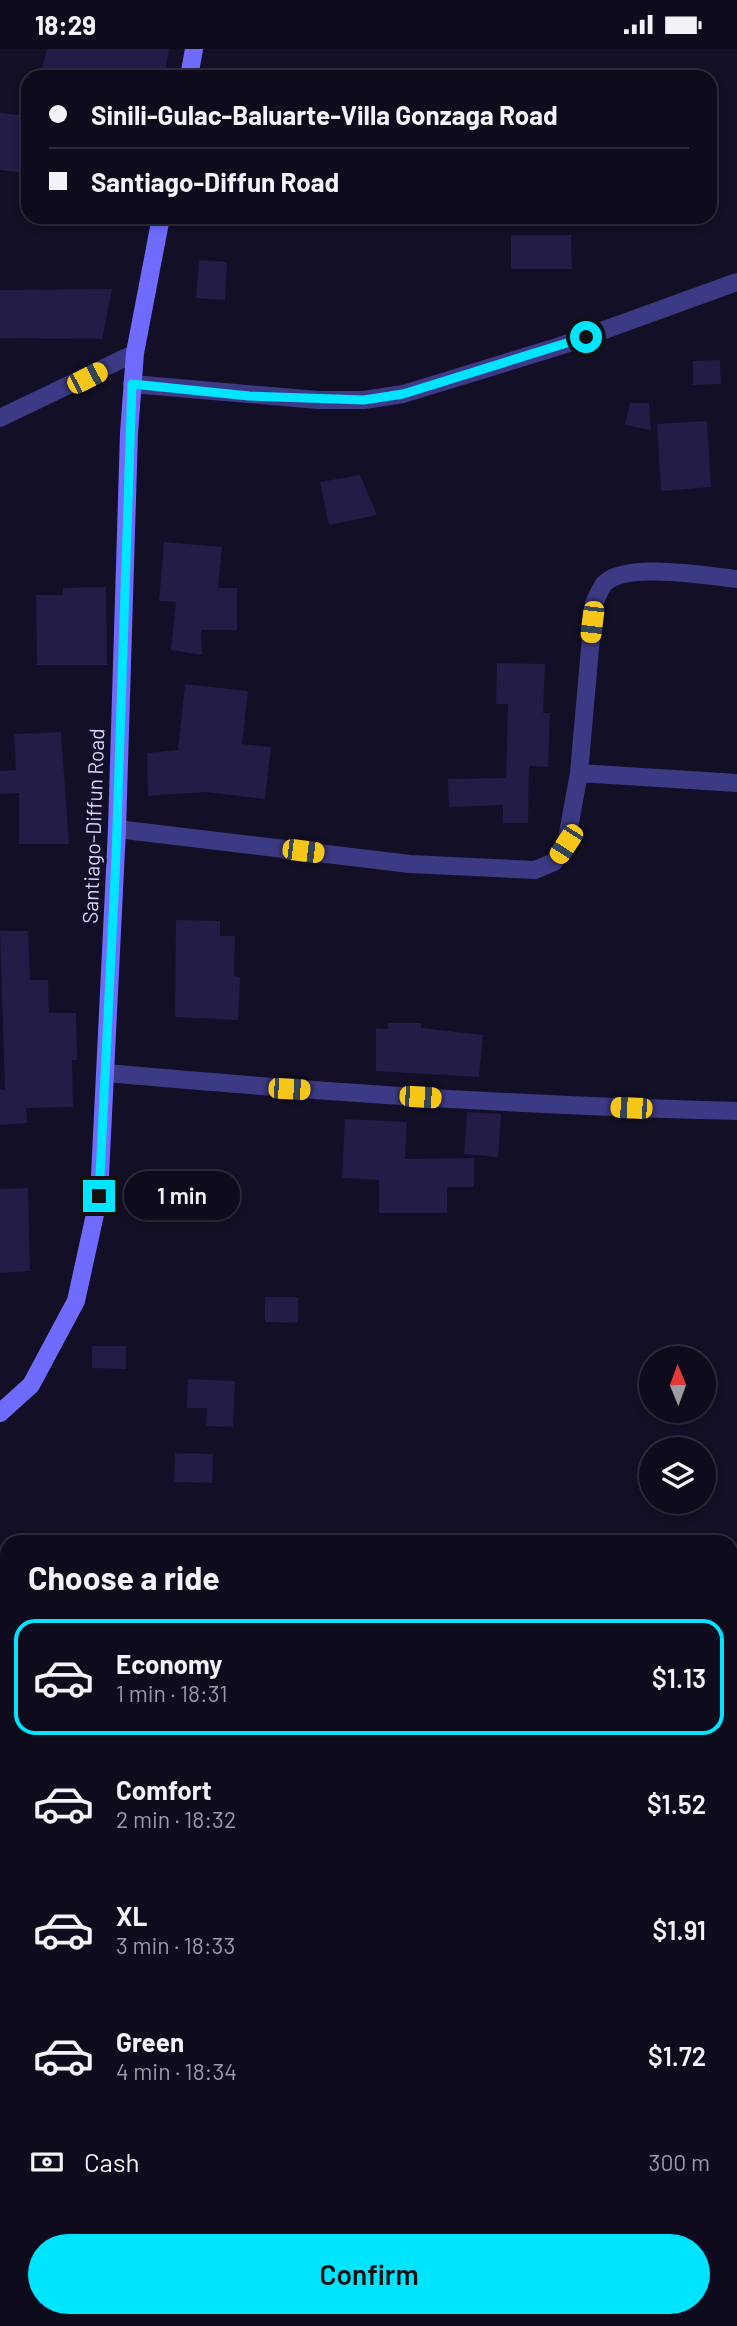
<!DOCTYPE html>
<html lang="en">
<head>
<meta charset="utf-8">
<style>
  :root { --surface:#0e0b1c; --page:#171425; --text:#f1f3f6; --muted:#9b9ba3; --line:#2e2b3b; --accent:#00e5ff }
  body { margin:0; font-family:Barlow,sans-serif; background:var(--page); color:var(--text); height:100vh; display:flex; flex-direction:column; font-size:26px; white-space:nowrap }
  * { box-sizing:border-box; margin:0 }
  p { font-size:23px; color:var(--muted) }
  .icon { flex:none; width:38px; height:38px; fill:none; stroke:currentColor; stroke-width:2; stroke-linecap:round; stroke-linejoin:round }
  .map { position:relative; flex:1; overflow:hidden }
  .details { position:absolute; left:0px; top:1486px; width:738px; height:793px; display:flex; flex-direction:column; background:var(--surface); border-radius:21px 21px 0 0; box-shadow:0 4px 10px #0003,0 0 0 2px var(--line) }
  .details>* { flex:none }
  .guide { position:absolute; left:21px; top:21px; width:696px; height:154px; border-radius:21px; box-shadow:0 4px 10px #0003,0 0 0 2px var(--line); display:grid; align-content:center; height:154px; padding:0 28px; background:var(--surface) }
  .needle { width:46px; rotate:359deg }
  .fabs { position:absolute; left:639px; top:1297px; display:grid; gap:14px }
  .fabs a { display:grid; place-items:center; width:77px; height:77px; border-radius:50%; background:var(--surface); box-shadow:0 4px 10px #0003,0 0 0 2px var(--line); font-size:35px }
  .end { position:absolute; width:32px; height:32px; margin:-16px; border:9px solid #00e5ff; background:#111; box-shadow:0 0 0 4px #111 }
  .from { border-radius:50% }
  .bubble { position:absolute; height:49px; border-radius:24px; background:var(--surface); box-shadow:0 4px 10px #0003,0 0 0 2px var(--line); font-size:23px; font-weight:600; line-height:49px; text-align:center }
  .car { position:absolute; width:21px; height:42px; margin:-21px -10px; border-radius:9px; box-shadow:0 0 5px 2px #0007; background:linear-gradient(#f5c518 24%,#345 0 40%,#f5c518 0 76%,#345 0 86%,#f5c518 0) }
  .guide b { display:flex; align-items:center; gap:24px; height:66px; font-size:26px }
  .guide b+b { border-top:2px solid var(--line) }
  .guide i { width:18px; height:18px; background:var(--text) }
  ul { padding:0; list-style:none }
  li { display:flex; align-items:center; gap:21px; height:116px; margin:0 14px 10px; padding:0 14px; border:4px solid transparent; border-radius:21px }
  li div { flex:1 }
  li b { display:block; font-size:26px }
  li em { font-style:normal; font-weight:600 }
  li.selected { border-color:var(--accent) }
  li>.icon { width:63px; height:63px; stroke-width:1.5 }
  h2 { padding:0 28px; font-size:32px; line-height:84px }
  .pay { display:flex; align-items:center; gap:18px; height:77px; padding:0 28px; font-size:26px }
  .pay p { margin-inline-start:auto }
  .action { display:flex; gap:14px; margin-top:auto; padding:14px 28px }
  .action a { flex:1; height:80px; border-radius:42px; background:var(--accent); color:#111; font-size:28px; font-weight:600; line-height:80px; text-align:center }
  .status { display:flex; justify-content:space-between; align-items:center; height:49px; padding:0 35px; background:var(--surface); direction:ltr }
  .status svg { height:19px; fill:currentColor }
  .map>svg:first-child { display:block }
</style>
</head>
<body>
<div class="status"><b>18:29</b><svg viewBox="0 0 49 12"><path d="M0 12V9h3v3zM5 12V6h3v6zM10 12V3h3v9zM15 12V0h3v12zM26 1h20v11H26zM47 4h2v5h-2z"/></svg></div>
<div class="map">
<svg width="737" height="2277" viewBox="0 0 737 2277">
  <rect width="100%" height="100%" fill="#130f26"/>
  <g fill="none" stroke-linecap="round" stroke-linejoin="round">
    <path stroke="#0c2248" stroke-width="9" d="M0,1973l7,6
      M329,2272l6,5"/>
  </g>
  <path fill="#241b47" d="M47,0h122l-5,28h-124z
    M0,64l28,3 -5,57 -23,-3z
    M511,186h60l1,34h-61z
    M199,211l28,2 -2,38 -29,-2z
    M112,240l-10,50 -102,-1v-48z
    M720,311l1,24 -28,1v-24z
    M630,354h19l2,27 -26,-5z
    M707,372l4,66 -50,4 -4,-67z
    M360,426l17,40 -48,10 -9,-43z
    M164,493l58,5 -4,41h19v42h-36l1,25 -31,-5 5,-48 -17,-1z
    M106,538l1,78h-70l-1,-70h27v-7z
    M497,614l48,1 -2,49h7l-2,54 -19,-1 -1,57h-25v-18l-54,2 -1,-28 58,-1 2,-74h-12z
    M185,635l63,7 -6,53 29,3 -6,52 -60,-7 -57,4 -1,-43 31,-3z
    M61,683l8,112h-50v-51l-19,1v-23l16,-1 -2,-36z
    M176,871l44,1v15h15l-1,40 6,1 -2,43 -63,-3z
    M0,882h28l2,49h18l1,33h27l1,47h-5l1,47 -47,1 1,15 -27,2v-35h5z
    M388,974h33v5l62,7 -4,42 -103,-6v-43l12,1z
    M467,1063l34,2 -3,43 -34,-3z
    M345,1070l62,3 -2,37 69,-1v29h-27v26h-68v-33l-37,-2z
    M28,1139l2,83 -30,2v-84z
    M265,1248h33v26l-33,-1z
    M92,1297h34v23l-34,-1z
    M188,1330l47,2 -2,46 -27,-1 1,-18h-20z
    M175,1404l38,1 -1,29 -38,-1z"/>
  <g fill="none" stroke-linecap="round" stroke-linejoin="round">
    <path stroke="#3d3a85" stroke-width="18" d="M132,335l186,16h46l39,-6 157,-48 177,-64
      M0,369l135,-65
      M579,724l15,-170c3,-5 6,-14 10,-19 20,-23 104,-8 133,-5
      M117,780l293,35 125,6 19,-8 12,-18 13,-71 158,10
      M107,1024c210,19 419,33 630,38
      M0,1902l7,7
      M392,2272l7,5"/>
    <path stroke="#6f6bff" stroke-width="18" d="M189,28l5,-28
      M0,1364l31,-28 45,-84 23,-105 18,-367 12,-396 6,-80 26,-136"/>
  </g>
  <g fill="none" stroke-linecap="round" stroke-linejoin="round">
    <path stroke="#00e5ff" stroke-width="9" d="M99,1147l17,-340 16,-472 117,12 115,4 39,-6 183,-57"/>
  </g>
  <g text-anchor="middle" stroke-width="6" stroke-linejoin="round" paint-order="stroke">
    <g font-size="21" fill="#d9d4ff" stroke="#130f26">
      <text transform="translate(94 777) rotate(-88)" y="7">Santiago-Diffun Road</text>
    </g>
  </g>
</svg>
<div class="fabs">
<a><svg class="needle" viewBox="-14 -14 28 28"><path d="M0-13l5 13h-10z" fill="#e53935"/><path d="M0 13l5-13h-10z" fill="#9b9ba3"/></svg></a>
<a><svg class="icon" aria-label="layers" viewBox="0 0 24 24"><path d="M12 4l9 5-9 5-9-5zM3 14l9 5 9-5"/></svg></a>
</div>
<i class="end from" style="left:586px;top:288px"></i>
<i class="end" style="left:99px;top:1147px"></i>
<div class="bubble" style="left:124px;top:1122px;width:116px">1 min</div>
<i class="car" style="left:87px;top:329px;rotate:63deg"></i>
<i class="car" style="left:592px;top:573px;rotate:187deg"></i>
<i class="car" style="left:566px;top:795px;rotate:213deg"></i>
<i class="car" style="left:303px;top:802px;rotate:97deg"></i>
<i class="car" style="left:289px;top:1040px;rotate:93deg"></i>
<i class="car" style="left:420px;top:1048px;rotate:94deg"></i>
<i class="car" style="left:631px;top:1059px;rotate:272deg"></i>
<div class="guide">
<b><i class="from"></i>Sinili-Gulac-Baluarte-Villa Gonzaga Road</b>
<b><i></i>Santiago-Diffun Road</b>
</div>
<section class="details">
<h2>Choose a ride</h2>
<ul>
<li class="selected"><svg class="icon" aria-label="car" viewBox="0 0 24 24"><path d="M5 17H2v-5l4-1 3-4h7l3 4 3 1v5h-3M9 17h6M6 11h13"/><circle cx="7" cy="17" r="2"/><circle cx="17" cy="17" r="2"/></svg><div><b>Economy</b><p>1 min · 18:31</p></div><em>$1.13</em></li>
<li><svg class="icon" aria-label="car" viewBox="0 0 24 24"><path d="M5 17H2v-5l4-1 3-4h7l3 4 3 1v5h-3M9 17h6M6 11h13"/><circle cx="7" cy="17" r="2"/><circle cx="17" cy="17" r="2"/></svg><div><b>Comfort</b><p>2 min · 18:32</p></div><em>$1.52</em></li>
<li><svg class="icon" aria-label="car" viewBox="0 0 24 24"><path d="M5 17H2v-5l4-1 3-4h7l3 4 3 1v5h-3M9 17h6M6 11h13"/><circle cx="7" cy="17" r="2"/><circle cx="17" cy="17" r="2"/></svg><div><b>XL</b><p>3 min · 18:33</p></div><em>$1.91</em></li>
<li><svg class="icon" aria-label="car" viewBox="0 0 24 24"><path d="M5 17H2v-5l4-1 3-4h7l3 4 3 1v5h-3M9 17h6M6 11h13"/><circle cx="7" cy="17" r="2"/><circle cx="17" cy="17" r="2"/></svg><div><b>Green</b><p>4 min · 18:34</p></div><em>$1.72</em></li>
</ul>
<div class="pay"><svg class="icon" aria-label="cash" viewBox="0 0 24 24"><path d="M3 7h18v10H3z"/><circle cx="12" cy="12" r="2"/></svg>Cash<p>300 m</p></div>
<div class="action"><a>Confirm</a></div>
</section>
</div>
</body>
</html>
